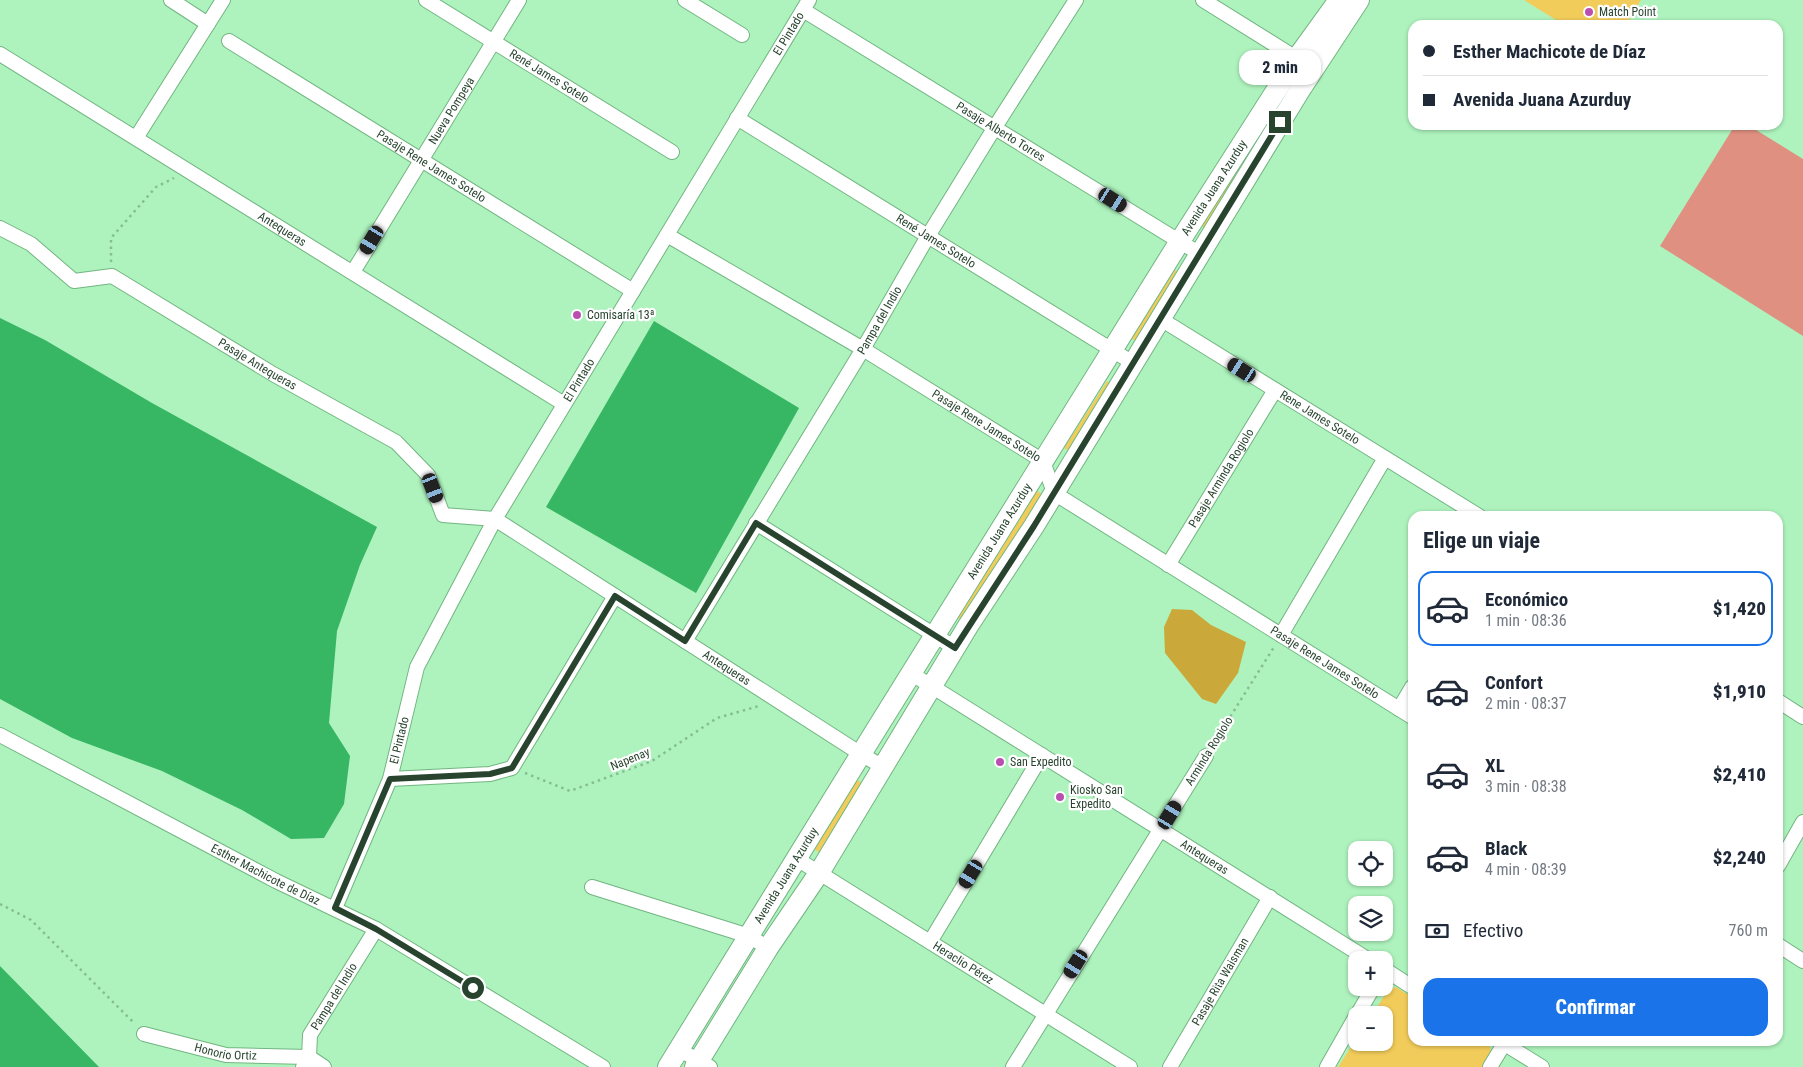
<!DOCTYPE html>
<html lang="es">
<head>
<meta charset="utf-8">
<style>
  :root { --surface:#fff; --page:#f2f2f3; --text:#1f2937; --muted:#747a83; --line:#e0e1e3; --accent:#1a73e8 }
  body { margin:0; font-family:"Roboto Condensed",sans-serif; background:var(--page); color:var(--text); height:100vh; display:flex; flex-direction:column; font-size:19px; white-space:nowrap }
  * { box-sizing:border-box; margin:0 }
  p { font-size:16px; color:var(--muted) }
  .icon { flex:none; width:28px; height:28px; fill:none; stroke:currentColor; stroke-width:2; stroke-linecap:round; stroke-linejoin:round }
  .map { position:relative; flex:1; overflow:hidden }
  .drawer { position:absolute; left:1408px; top:511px; width:375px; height:535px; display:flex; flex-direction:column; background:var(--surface); border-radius:15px; box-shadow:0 1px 4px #0004 }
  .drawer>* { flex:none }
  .hud { position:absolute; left:1408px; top:20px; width:375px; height:110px; border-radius:15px; box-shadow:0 1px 4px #0004; display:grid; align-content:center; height:110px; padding:0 15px; background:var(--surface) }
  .controls { position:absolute; left:1348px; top:841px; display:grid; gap:10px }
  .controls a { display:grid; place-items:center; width:45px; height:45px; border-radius:10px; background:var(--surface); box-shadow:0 1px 4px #0004; font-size:25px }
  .end { position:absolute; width:22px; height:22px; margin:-11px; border:6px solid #28442f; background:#fff; box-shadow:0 0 0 2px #fff }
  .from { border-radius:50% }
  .bubble { position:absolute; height:35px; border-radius:15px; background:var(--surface); box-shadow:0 1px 4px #0004; font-size:16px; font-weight:800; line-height:35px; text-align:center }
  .car { position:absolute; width:15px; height:30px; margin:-15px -8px; border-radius:6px; box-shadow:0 0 4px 1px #0007; background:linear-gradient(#222 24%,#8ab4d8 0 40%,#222 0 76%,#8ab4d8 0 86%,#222 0) }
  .hud b { display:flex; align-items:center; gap:18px; height:48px; font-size:19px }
  .hud b+b { border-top:1px solid var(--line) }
  .hud i { width:12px; height:12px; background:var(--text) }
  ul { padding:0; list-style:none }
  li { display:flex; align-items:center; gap:15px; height:75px; margin:0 10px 8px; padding:0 5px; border:2px solid transparent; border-radius:15px }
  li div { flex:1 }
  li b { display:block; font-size:19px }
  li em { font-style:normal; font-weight:800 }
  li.on { border-color:var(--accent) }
  li>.icon { width:45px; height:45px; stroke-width:1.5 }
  h2 { padding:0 15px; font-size:22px; line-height:60px }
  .pay { display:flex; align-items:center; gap:12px; height:55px; padding:0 15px; font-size:19px }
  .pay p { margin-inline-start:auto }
  .action { display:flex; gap:10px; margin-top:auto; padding:10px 15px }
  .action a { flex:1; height:58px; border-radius:15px; background:var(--accent); color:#fff; font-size:20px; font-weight:800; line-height:58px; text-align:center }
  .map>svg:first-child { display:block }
</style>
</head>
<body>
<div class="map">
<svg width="1803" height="1067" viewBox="0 0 1803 1067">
  <rect width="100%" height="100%" fill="#aef3bd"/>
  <path fill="#f2cc5a" d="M1524,0h117l-15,25h-62z
    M1295,78l5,3 -94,148 -5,-3z
    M1175,270l6,3 -44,69 -6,-4z
    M1107,381l5,3 -43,67 -5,-3z
    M1037,491l5,3 -80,127 -4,-3z
    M857,780l6,3 -43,70 -6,-4z
    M1396,987l16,10v44h76l4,12 -9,14h-145l18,-28v3h28v-27h-12l16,-25z"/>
  <path fill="#cba83a" d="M1172,609l20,1 19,15 35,17 -8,31 -22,31 -14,-5 -37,-46 -1,-26z"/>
  <path fill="#37b663" d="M0,318l45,22 107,63 225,124 -17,38 -23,66 -8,92 21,33 -6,48 -20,34 -33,1 -49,-29 -80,-39 -90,-33 -72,-39z
    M654,321l145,87 -103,185 -150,-86z
    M0,966l99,101h-99z"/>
  <path fill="#e09081" d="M1735,125h13l55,34v177l-143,-90z"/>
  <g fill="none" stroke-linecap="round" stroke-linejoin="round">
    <g stroke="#72b582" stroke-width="16">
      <g id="street">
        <path d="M171,0l37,24"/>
        <path id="s1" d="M426,0l246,152"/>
        <path d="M685,0l57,35"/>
        <path d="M1203,0l101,63"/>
        <path id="s2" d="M803,10l397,244"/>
        <path id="s3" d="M229,41l404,250"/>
        <path id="s4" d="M0,54l564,350"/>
        <path id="s5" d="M737,118l396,245"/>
        <path d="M136,138l87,-138"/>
        <path id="s6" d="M0,228l31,16 43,37 38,-5 161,98 123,68 32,33 15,40 52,4 366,235 22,13"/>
        <path id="s7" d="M667,235l196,114 180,112 11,32 358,224"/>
        <path id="s8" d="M353,272l166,-272"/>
        <path id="s9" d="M1159,318l320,198"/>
        <path d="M756,523l199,125"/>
        <path id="s10" d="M1168,565l107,-175"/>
        <path d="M1281,635l104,-177"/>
        <path id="s11" d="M685,641l178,-292 65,-113 67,-109 81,-127"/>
        <path id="s12" d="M912,674l457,286"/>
        <path d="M1778,701l25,16"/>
        <path d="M1399,709l13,-22"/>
        <path id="s13" d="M0,735l276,146 100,48 227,138"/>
        <path d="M390,779l100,-5 22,-6 103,-172"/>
        <path id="s14" d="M797,859l333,208"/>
        <path d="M1778,866l25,-44"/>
        <path d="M592,887l157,49 19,12"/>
        <path id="s15" d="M335,908l55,-129 27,-112 78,-148 314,-519"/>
        <path d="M930,942l112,-187"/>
        <path d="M1778,945l25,16"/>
        <path d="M1384,969l28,18"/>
        <path d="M1357,1015l16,-27"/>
        <path id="s16" d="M144,1034l82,21 83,2"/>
        <path d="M1500,1041l42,26"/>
        <path d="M680,1050l30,17"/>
        <path d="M309,1057l15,10"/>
        <path id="s17" d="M303,1067l6,-10 1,-22 66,-106"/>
        <path d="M1013,1067l193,-311"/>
        <path id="s18" d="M1170,1067l100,-170"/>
        <path d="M1327,1067l29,-51"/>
        <path d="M1490,1067l14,-23"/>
      </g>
    </g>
    <g stroke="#72b582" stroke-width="22">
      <g id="secondary">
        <path id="s19" d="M668,1067l193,-313 319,-513 117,-183 42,-58"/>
        <path d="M695,1067l73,-119 51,-75 149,-247 66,-100 266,-436 59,-90"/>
      </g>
    </g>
    <path stroke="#86be92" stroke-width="2.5" stroke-dasharray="2.5 4" stroke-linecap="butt" d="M111,262v-24l45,-51 18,-9
      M1213,744l61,-97
      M525,773l45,18 82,-30 65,-43 42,-12
      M0,904l31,16 104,104"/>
    <use href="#street" stroke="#fff" stroke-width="14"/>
    <use href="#secondary" stroke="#fff" stroke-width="20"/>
  </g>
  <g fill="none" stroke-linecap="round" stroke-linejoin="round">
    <path stroke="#28442f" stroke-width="6" d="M473,988l-97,-59 -41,-21 55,-129 100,-5 22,-6 103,-172 70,45 71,-118 199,125 79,-122 246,-404"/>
  </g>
  <g fill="#b94fb1" stroke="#fff" stroke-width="2">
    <circle cx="1589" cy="12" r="5"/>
    <circle cx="577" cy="315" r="5"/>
    <circle cx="1000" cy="762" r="5"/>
    <circle cx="1060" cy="797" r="5"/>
  </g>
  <g text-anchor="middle" stroke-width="4.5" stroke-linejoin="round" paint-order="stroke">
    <g font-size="12" fill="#28442f" stroke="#fff" text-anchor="start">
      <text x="1599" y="16">Match Point</text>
      <text x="587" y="319">Comisaría 13ª</text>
      <text x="1010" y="766">San Expedito</text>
      <text x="1070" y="794">Kiosko San<tspan x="1070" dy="14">Expedito</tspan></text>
    </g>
    <g font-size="12" fill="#28442f" stroke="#fff">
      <text dy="4" stroke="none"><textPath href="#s15" startOffset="990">El Pintado</textPath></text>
      <text dy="4" stroke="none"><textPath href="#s1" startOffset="145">René James Sotelo</textPath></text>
      <text dy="4" stroke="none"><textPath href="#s8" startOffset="189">Nueva Pompeya</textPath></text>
      <text dy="4" stroke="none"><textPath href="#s2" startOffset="232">Pasaje Alberto Torres</textPath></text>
      <text dy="4" stroke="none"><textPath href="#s3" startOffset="238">Pasaje Rene James Sotelo</textPath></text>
      <text dy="4" stroke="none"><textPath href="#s19" startOffset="1035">Avenida Juana Azurduy</textPath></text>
      <text dy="4" stroke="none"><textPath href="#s4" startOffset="332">Antequeras</textPath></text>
      <text dy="4" stroke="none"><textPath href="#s5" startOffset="234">René James Sotelo</textPath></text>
      <text dy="4" stroke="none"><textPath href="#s11" startOffset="375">Pampa del Indio</textPath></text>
      <text dy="4" stroke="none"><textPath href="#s6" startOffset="300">Pasaje Antequeras</textPath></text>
      <text dy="4" stroke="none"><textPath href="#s15" startOffset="585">El Pintado</textPath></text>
      <text dy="4" stroke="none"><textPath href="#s9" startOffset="189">Rene James Sotelo</textPath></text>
      <text dy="4" stroke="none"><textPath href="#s7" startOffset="372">Pasaje Rene James Sotelo</textPath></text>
      <text dy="4" stroke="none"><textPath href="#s10" startOffset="102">Pasaje Arminda Rogiolo</textPath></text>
      <text dy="4" stroke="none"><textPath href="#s19" startOffset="630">Avenida Juana Azurduy</textPath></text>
      <text dy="4" stroke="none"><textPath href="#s7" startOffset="792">Pasaje Rene James Sotelo</textPath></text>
      <text dy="4" stroke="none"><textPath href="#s6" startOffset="875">Antequeras</textPath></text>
      <text dy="4" stroke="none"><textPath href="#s15" startOffset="180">El Pintado</textPath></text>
      <text transform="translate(1209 751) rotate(-58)" y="4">Arminda Rogiolo</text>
      <text transform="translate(630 759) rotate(-22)" y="4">Napenay</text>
      <text dy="4" stroke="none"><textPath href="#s12" startOffset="345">Antequeras</textPath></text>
      <text dy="4" stroke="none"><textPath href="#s13" startOffset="300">Esther Machicote de Díaz</textPath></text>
      <text dy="4" stroke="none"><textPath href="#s19" startOffset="225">Avenida Juana Azurduy</textPath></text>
      <text dy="4" stroke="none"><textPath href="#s14" startOffset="196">Heraclio Pérez</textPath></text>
      <text dy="4" stroke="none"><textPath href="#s18" startOffset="99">Pasaje Rita Waisman</textPath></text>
      <text dy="4" stroke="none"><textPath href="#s17" startOffset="79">Pampa del Indio</textPath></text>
      <text dy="4" stroke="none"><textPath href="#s16" startOffset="84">Honorio Ortiz</textPath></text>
    </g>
  </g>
</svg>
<div class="controls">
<a><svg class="icon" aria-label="locate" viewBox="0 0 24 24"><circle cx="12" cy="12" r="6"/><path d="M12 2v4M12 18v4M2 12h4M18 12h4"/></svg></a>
<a><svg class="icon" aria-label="layers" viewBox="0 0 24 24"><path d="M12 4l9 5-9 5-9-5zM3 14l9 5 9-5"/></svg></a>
<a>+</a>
<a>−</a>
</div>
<i class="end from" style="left:473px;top:988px"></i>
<i class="end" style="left:1280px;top:122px"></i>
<div class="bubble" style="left:1239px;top:50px;width:82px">2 min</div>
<i class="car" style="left:1113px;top:200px;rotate:122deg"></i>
<i class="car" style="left:372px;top:240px;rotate:211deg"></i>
<i class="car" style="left:1242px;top:370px;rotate:302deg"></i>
<i class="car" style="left:433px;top:488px;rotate:159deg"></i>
<i class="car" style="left:1170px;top:815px;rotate:31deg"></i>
<i class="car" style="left:971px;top:874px;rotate:211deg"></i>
<i class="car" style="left:1076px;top:964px;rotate:212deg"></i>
<div class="hud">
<b><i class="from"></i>Esther Machicote de Díaz</b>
<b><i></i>Avenida Juana Azurduy</b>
</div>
<section class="drawer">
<h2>Elige un viaje</h2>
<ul>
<li class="on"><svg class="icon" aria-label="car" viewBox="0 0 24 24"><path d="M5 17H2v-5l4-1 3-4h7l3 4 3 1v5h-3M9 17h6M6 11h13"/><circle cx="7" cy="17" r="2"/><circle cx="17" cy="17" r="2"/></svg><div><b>Económico</b><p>1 min · 08:36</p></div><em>$1,420</em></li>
<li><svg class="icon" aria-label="car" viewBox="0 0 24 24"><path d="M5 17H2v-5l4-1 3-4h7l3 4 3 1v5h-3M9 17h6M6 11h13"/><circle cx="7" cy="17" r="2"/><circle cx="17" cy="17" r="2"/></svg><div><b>Confort</b><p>2 min · 08:37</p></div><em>$1,910</em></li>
<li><svg class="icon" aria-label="car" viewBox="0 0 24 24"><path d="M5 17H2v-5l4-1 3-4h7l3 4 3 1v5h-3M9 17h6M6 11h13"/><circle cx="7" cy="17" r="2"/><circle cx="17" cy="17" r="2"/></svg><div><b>XL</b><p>3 min · 08:38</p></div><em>$2,410</em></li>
<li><svg class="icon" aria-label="car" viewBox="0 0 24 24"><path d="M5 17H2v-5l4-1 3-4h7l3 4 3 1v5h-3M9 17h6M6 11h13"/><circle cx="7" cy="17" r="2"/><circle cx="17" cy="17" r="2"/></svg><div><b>Black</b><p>4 min · 08:39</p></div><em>$2,240</em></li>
</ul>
<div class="pay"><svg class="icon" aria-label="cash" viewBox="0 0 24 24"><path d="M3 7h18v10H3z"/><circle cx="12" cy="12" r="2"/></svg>Efectivo<p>760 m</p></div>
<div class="action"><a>Confirmar</a></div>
</section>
</div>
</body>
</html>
